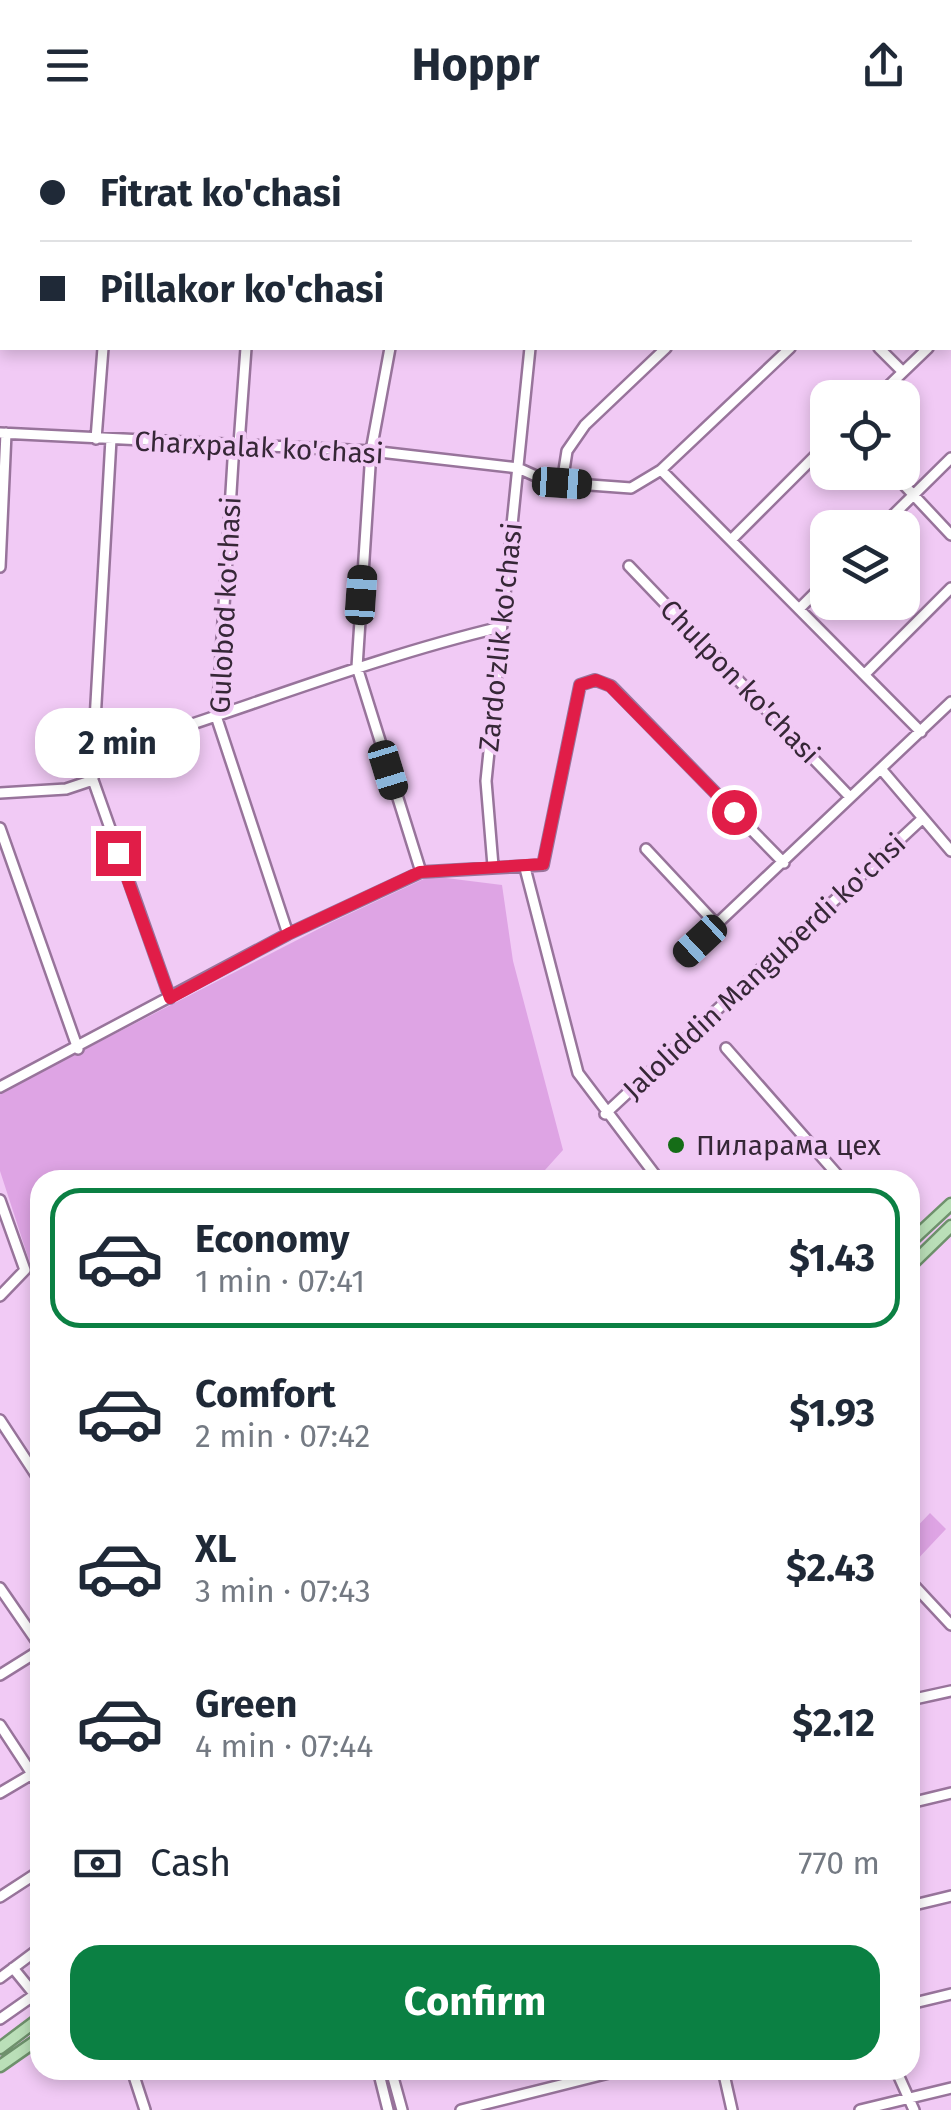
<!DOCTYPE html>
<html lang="en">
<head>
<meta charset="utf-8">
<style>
  :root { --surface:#fff; --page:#f2f2f3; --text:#1f2937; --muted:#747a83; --line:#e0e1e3; --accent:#0b8043 }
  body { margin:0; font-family:"Fira Sans",sans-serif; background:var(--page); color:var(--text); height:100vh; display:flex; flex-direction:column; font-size:38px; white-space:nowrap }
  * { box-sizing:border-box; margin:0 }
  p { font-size:32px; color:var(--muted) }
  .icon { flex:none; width:55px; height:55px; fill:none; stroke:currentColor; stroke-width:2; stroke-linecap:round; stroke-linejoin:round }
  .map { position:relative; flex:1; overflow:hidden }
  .drawer { position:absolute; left:30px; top:1040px; width:890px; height:910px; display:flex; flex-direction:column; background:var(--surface); border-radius:30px; box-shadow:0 5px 15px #0003 }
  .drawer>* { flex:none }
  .hud { position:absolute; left:0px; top:0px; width:952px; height:220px; box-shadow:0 5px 15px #0003; display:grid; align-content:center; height:220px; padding:0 40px; background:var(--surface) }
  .tools { position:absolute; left:810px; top:250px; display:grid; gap:20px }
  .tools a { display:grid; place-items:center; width:110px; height:110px; border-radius:20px; background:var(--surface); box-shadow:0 5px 15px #0003; font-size:50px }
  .end { position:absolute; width:45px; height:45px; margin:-22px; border:12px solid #e11d48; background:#fff; box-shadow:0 0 0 5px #fff }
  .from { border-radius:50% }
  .bubble { position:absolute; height:70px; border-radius:30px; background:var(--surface); box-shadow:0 5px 15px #0003; font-size:32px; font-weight:700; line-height:70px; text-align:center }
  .car { position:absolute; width:30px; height:60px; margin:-30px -15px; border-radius:12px; box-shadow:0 0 8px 2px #0007; background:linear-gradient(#222 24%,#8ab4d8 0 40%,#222 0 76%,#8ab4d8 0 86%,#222 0) }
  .hud b { display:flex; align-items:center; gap:35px; height:95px; font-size:38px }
  .hud b+b { border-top:2px solid var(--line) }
  .hud i { width:25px; height:25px; background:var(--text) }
  ul { padding:18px 0 0; list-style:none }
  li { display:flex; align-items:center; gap:30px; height:140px; margin:0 20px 15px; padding:0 20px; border:5px solid transparent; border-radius:30px }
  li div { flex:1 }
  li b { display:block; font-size:38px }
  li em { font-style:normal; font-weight:700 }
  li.current { border-color:var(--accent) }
  li>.icon { width:90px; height:90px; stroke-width:1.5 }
  .pay { display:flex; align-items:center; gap:25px; height:110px; padding:0 40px; font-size:38px }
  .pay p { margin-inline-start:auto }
  .cta { display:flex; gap:20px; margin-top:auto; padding:20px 40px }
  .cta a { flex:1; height:115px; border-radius:30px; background:var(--accent); color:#fff; font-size:40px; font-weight:700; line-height:115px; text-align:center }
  header { display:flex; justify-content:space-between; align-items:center; height:130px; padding:0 40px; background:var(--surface); font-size:45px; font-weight:700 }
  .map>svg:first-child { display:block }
</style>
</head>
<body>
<header><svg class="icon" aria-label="menu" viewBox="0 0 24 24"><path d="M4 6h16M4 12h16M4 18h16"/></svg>Hoppr<svg class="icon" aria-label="share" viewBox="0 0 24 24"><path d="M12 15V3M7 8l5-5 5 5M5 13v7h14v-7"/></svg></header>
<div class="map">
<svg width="951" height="1980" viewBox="0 0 951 1980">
  <rect width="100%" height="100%" fill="#f1caf5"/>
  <path fill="#dea4e4" d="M430,746l72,9 11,76 50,189 -27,30h-496v114l-40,-123v-78l332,-171z
    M930,1383l16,16 -33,35 -3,-30z"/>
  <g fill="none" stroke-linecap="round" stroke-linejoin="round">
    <g stroke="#98749b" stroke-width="14">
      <path id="minor" d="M247,0l17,2
        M665,0l3,2
        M120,2v-2
        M405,2l1,-2
        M552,2v-2
        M746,2l3,-2
        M888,2l2,-2
        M950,65l1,-1
        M950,196l1,-1
        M390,218l-19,103 -14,216 64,205
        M790,218l-129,122 260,262
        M879,218l24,24
        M876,268l52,-50
        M0,303l371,18 147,17 31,14 82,6 30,-18
        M96,309l7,-91
        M234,314l-17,275 71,215
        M239,314l7,-96
        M892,342l59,63
        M562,353l5,-32 18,-26 81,-77
        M880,398l71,-70
        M733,408l95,-95
        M629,436l221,231
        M0,437l6,-134
        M801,477l27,-27
        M865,544l86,-86
        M93,626l18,-317
        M882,640l69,81
        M93,650l77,218
        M0,663l66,-4 27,-9v-24c137,-41 269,-96 408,-129
        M0,698l78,221
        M646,719l71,76
        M493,736l-7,-85 44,-433
        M525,738l53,205 81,107
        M682,827l269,-255
        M726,918l116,132
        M0,957l288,-153 133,-62 122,-7 37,-180 15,-5 16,6 173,177
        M605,984l318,-296
        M0,1070l25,70 -25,26
        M0,1290l40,61
        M910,1451l41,44
        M0,1458l40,58
        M0,1545l40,-25
        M910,1570l41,-9
        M0,1595l40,61
        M0,1663l32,-19
        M910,1673l41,-10
        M0,1767l40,-26
        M910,1776l41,-10
        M13,1838l22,27
        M0,1848l40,-30
        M910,1874l41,-10
        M0,1889l40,-28
        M132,1940l13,40
        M378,1940l10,40
        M391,1940l11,40
        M723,1940l9,40
        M896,1940l18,40
        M461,1980l160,-40
        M860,1980l91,-22"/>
    </g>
    <g stroke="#6e916c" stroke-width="15">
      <path id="major" d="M910,1112l41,-38
        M910,1136l41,-40
        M0,1918l40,-30
        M0,1936l40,-28"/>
    </g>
    <use href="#minor" stroke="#fff" stroke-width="9"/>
    <use href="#major" stroke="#badfb8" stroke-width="10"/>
  </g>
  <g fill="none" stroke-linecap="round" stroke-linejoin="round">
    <path stroke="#e11d48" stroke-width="12" d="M118,723l52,145 118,-64 132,-62 123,-8 37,-179 16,-5 14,6 124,126"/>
  </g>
  <circle fill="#156d17" stroke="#f1caf5" stroke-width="4" cx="676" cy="1015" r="10"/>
  <g text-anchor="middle" stroke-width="8" stroke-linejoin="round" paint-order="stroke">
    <g font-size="28" fill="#362737" stroke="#f1caf5">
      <text transform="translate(259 317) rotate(3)" y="10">Charxpalak ko'chasi</text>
      <text transform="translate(225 475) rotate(-87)" y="10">Gulobod ko'chasi</text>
      <text transform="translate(500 507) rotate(-84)" y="10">Zardo'zlik ko'chasi</text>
      <text transform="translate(740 551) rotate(46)" y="10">Chulpon ko'chasi</text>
      <text transform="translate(764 836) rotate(-43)" y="10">Jaloliddin Manguberdi ko'chsi</text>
    </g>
    <g font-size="28" fill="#362737" stroke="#f1caf5" text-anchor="start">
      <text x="696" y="1025">Пиларама цех</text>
    </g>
  </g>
</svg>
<div class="tools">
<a><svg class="icon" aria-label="locate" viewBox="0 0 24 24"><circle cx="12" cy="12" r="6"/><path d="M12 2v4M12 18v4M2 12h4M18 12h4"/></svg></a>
<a><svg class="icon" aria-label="layers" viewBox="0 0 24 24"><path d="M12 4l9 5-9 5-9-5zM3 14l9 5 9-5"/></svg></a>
</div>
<i class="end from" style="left:734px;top:682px"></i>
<i class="end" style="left:118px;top:723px"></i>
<div class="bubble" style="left:35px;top:578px;width:165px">2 min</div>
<i class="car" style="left:562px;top:353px;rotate:94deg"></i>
<i class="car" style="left:361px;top:465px;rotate:4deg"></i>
<i class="car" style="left:388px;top:640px;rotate:163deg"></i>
<i class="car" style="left:700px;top:811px;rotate:227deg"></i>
<div class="hud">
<b><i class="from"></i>Fitrat ko'chasi</b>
<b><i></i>Pillakor ko'chasi</b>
</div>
<section class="drawer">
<ul>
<li class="current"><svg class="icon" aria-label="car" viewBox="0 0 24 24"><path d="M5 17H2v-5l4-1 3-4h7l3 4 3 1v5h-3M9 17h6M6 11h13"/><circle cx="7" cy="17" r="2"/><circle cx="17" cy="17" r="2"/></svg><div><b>Economy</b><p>1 min · 07:41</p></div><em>$1.43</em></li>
<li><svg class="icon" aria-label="car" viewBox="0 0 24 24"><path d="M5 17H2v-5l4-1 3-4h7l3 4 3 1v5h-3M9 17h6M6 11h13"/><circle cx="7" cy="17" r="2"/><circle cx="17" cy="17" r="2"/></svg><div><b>Comfort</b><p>2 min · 07:42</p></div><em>$1.93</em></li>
<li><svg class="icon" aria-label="car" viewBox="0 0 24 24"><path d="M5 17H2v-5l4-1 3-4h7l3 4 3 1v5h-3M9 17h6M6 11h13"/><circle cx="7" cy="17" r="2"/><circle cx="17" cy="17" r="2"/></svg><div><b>XL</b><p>3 min · 07:43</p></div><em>$2.43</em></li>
<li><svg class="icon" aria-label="car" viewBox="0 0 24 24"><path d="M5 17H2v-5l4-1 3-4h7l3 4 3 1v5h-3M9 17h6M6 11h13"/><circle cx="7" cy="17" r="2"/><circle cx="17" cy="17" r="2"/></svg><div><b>Green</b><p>4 min · 07:44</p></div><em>$2.12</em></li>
</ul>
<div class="pay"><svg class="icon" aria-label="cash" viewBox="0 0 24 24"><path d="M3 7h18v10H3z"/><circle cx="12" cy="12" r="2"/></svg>Cash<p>770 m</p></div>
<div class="cta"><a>Confirm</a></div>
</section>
</div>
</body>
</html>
